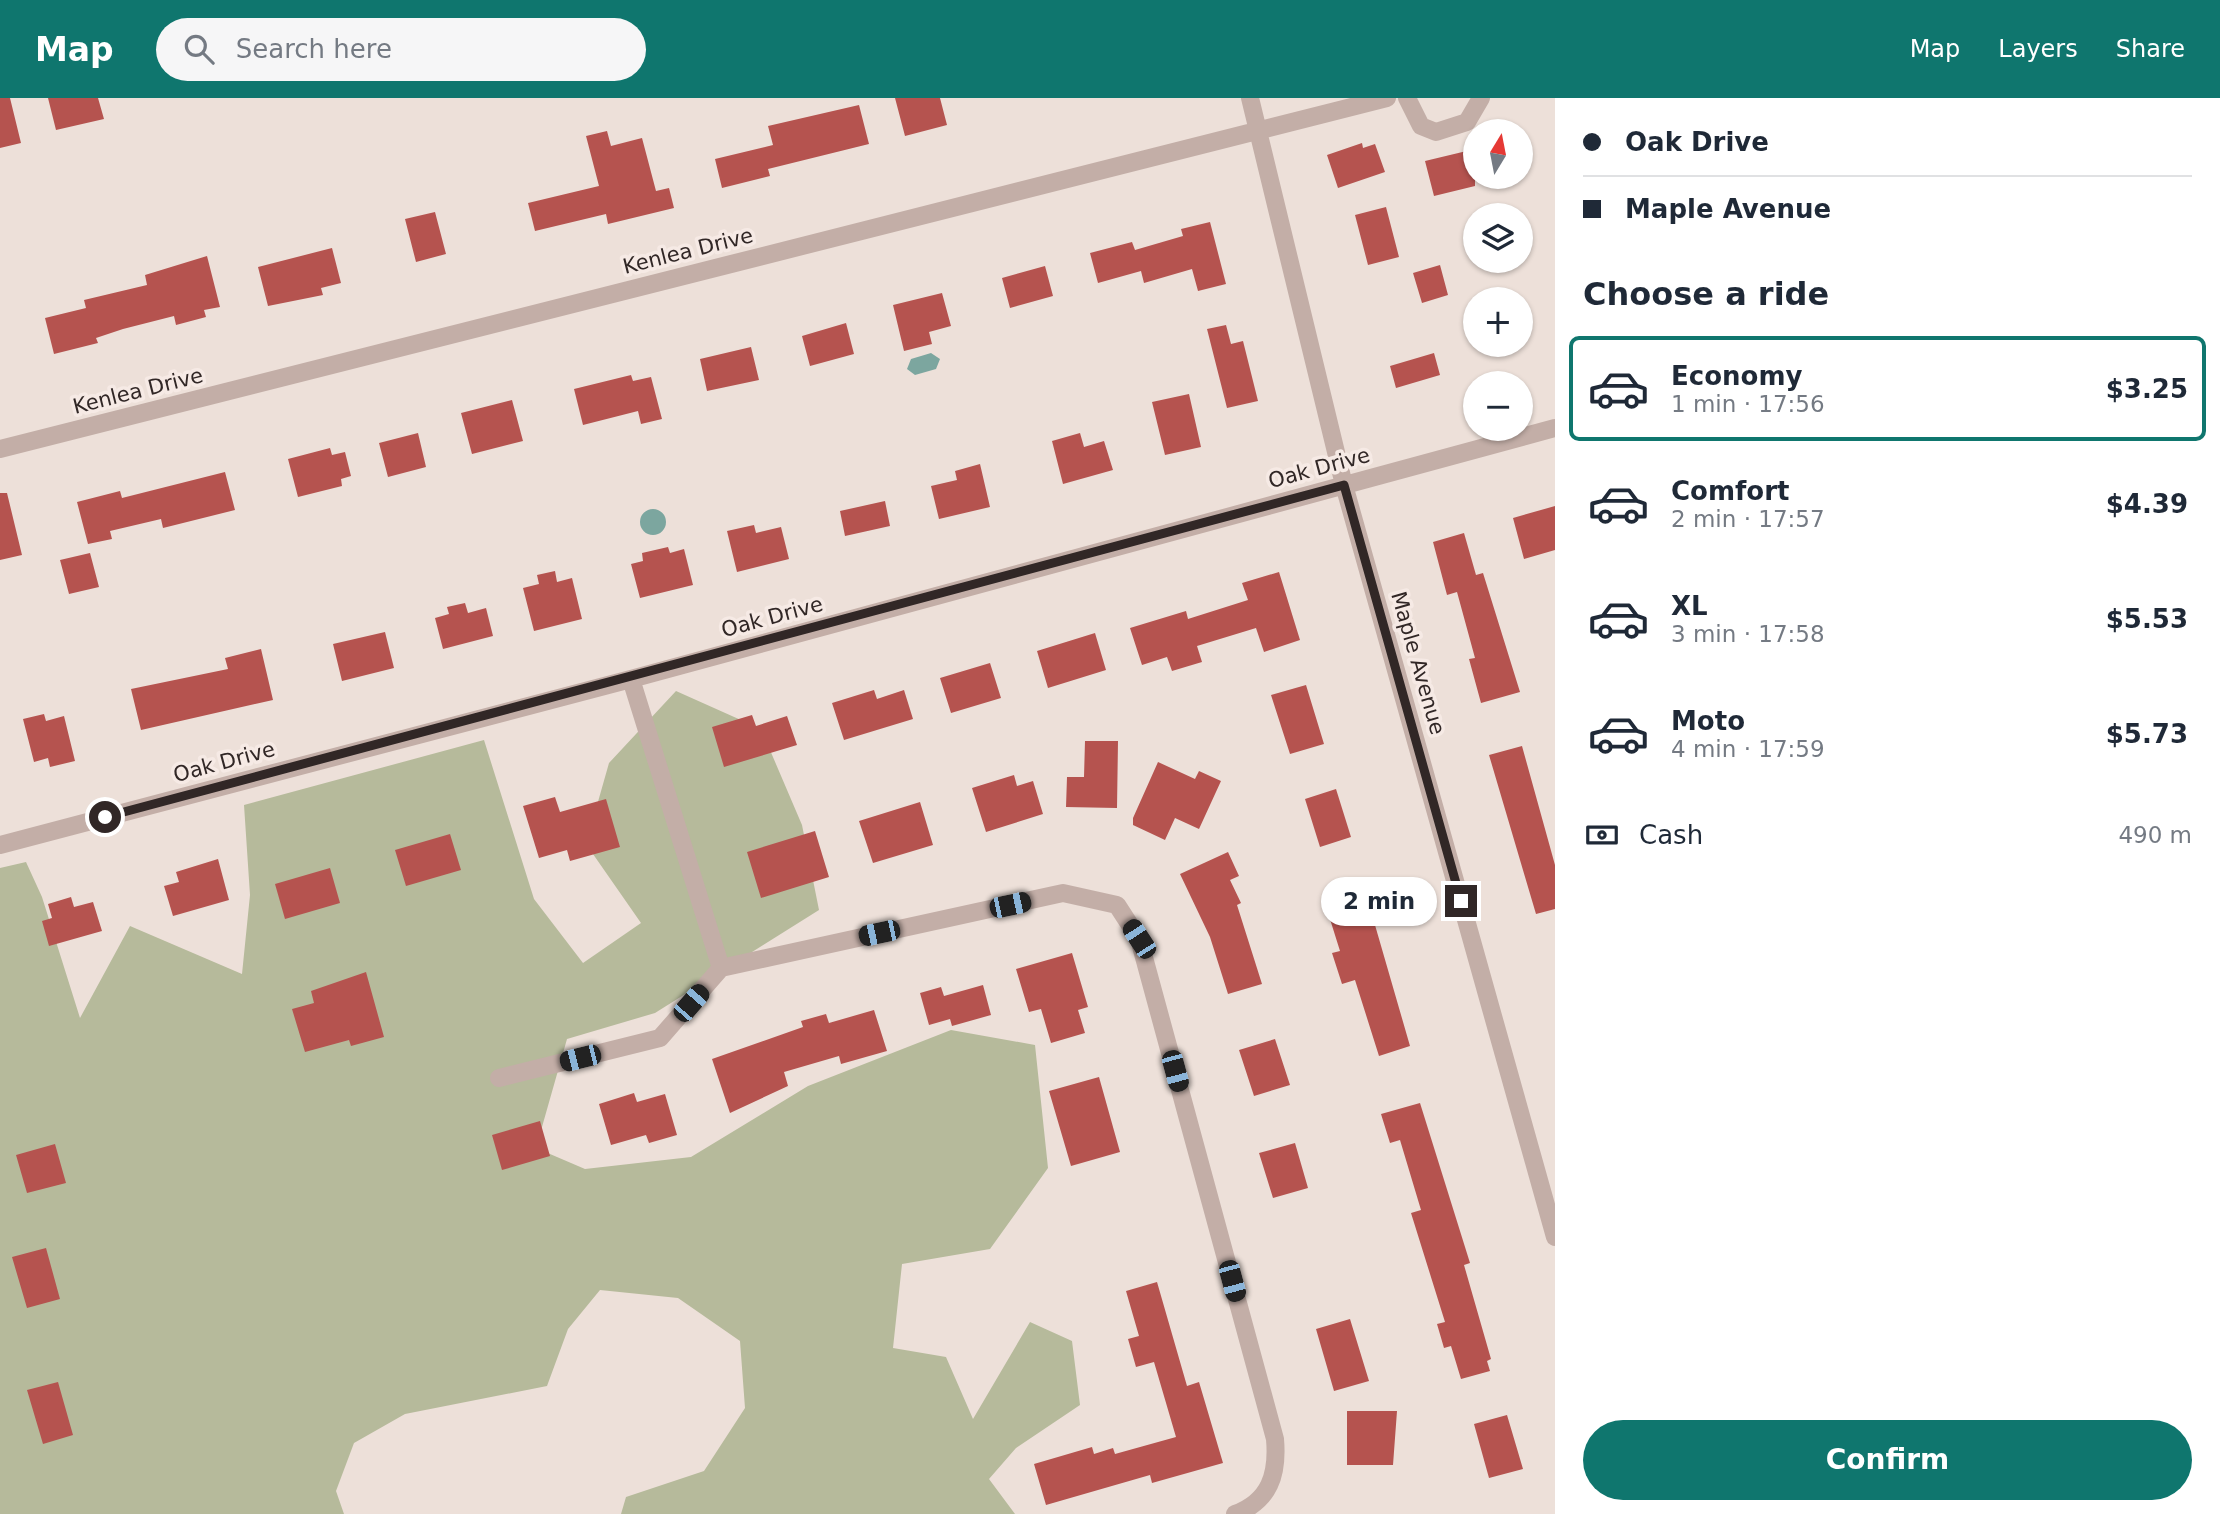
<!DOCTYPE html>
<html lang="en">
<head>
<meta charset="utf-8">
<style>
  :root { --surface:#fff; --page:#f6f6f7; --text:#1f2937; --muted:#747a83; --line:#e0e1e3; --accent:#0f766e }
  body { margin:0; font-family:"DejaVu Sans",sans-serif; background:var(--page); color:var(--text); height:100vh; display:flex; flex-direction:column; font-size:26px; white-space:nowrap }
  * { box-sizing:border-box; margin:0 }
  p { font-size:23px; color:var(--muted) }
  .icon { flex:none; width:38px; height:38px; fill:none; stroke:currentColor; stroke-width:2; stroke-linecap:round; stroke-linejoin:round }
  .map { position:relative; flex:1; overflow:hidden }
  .sheet { display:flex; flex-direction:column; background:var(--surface); width:665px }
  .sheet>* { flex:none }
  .guide { display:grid; align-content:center; height:154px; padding:0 28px; background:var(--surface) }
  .needle { width:46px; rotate:10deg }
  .buttons { position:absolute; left:1463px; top:21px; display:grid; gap:14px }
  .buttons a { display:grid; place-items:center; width:70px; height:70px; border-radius:50%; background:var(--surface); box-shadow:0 2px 5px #0004; font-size:35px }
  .end { position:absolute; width:32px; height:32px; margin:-16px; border:9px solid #312726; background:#fff; box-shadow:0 0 0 4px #fff }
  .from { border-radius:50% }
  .bubble { position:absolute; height:49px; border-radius:24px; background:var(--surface); box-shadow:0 2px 5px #0004; font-size:23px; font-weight:700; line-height:49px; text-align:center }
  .car { position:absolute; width:21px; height:42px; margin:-21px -10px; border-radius:9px; box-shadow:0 0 5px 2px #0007; background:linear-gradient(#222 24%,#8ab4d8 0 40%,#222 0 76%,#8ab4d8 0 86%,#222 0) }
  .guide b { display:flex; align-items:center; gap:24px; height:66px; font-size:26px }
  .guide b+b { border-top:2px solid var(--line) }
  .guide i { width:18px; height:18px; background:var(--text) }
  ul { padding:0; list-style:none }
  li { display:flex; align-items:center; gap:21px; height:105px; margin:0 14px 10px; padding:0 14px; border:4px solid transparent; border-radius:10px }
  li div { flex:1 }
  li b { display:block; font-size:26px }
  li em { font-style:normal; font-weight:700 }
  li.active { border-color:var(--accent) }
  li>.icon { width:63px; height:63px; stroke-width:1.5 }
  h2 { padding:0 28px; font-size:32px; line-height:84px }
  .pay { display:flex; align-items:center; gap:18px; height:77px; padding:0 28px; font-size:26px }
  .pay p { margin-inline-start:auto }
  .cta { display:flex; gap:14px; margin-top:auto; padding:14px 28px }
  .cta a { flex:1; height:80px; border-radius:42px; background:var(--accent); color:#fff; font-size:28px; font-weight:700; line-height:80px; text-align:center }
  header { display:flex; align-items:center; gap:42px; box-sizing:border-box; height:98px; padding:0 35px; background:var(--accent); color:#fff }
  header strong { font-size:33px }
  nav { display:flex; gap:38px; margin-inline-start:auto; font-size:24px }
  .search { width:490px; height:63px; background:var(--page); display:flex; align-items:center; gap:18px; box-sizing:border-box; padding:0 24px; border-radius:38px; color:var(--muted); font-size:26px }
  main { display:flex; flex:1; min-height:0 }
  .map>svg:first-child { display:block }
</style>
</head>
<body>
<header>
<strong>Map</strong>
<div class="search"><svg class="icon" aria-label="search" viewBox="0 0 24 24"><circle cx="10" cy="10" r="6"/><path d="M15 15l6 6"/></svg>Search here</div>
<nav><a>Map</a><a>Layers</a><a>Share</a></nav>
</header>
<main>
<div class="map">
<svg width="1555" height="1416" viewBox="0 0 1555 1416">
  <rect width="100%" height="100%" fill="#ede0d9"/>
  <path fill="#b6ba9b" d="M676,593l85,38 41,96 17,85 -164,103 -88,26 -31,109 49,21 106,-12 117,-71 143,-56 84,15 13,123 -58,81 -88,15 -9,84 53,9 27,62 57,-97 42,19 8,64 -64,43 -27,31 26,35h-394l5,-17 78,-26 41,-63 -5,-67 -62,-43 -78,-8 -32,39 -21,57 -142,28 -51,29 -18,48 8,23h-344v-646l26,-6 16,35 38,121 50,-92 112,48 8,-79 -6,-90 240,-65 50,159 49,64 58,-40 -55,-79 23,-81z"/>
  <path fill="#7ca69f" d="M931,255l9,6 -4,10 -21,6 -8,-6 4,-10z
    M640 424a13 13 0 1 1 26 0a13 13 0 1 1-26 0Z"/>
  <path fill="#b5534f" d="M0,0h10l11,45 -21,5z
    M48,0h50l6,21 -48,11z
    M895,0h45l7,27 -42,11z
    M859,7l10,39 -101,25 2,7 -48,12 -7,-29 58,-14 -5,-19z
    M607,33l4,15 31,-8 14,53 13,-3 5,20 -66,16 -2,-10 -71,17 -7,-28 71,-17 -13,-50z
    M1362,45l1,5 12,-4 10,28 -47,16 -11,-33z
    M1475,51v37l-41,10 -9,-35z
    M1386,109l13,50 -31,8 -13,-50z
    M435,114l11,42 -30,8 -11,-43z
    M1210,124l16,62 -28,7 -6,-22 -48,14 -3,-12 -43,12 -8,-30 42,-11 3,8 48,-14 -2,-7z
    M332,150l9,35 -20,5 2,7 -55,11 -10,-39z
    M207,158l13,51 -16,3 2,7 -30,8 -2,-9 -51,13 -27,9 2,5 -44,11 -9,-36 41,-10 -2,-8 63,-15 -2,-10z
    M1440,167l8,30 -26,8 -9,-30z
    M1045,168l8,30 -43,12 -8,-30z
    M942,195l9,33 -22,6 3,12 -28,7 -11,-46z
    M846,225l8,31 -44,12 -8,-30z
    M1226,227l5,19 12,-3 15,60 -31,7 -20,-79z
    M751,249l8,33 -52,11 -7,-32z
    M1434,255l6,22 -44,13 -6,-22z
    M631,277l2,6 18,-4 11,42 -21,5 -3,-13 -55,14 -9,-36z
    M1189,296l12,53 -36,8 -13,-53z
    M512,302l11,41 -51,13 -11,-41z
    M418,335l8,34 -38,10 -9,-34z
    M1080,335l4,14 20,-6 9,29 -50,14 -11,-43z
    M330,350l2,7 13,-3 6,24 -10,3 1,7 -44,11 -10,-38z
    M980,366l10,43 -51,12 -8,-33 26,-6 -2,-9z
    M225,374l10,38 -72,18 -2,-9 -51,12 2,8 -24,5 -11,-42 43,-11 2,7z
    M0,395h7l15,62 -22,5z
    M885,403l5,25 -45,10 -5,-25z
    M1555,408v44l-31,9 -11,-41z
    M754,427l2,8 25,-6 8,32 -52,13 -10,-41z
    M1464,435l12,42 7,-2 37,119 -39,11 -12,-44 6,-1 -18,-66 -10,3 -14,-53z
    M668,449l2,6 14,-4 9,36 -53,13 -9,-34 12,-3 -1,-8z
    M90,455l9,34 -30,7 -9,-34z
    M555,473l2,11 15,-4 10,41 -48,12 -11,-43 16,-4 -2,-9z
    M1279,474l21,68 -36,12 -8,-24 -59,18 5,16 -30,9 -5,-14 -25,8 -12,-37 56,-17 2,8 60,-19 -6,-17z
    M465,505l3,10 18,-5 7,28 -50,13 -8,-31 14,-4 -2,-7z
    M385,534l9,36 -52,13 -9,-37z
    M1095,535l11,37 -58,18 -11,-37z
    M261,551l12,51 -132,30 -10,-41 97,-20 -3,-11z
    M990,565l11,35 -50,15 -11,-35z
    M1306,587l18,59 -34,10 -19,-59z
    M874,592l3,9 27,-9 9,29 -69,21 -12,-37z
    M44,616l2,7 18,-5 11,45 -25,6 -2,-9 -14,4 -11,-43z
    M752,617l4,11 31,-10 10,29 -73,22 -12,-40z
    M1085,643h33l-1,67 -51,-1 1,-30h17z
    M1522,648l33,119v44l-19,5 -47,-159z
    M1158,664l37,17 4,-8 22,10 -22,48 -24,-11 -10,22 -32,-15v-7z
    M1014,677l3,11 16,-5 10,33 -57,18 -14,-44z
    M1336,691l15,48 -31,10 -15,-48z
    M555,699l5,15 46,-13 14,48 -50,14 -3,-11 -28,8 -16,-52z
    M920,704l13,43 -60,18 -14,-42z
    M815,733l14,46 -68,21 -14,-46z
    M450,736l11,36 -55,16 -11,-36z
    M1228,754l11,24 -9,4 11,23 -4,2 25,79 -34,10 -18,-57 -30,-63z
    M218,761l11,41 -56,16 -9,-30 15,-4 -3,-10z
    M330,770l10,35 -55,16 -10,-35z
    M1364,789l46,159 -31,10 -24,-76 -13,4 -10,-31 8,-2 -16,-51z
    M71,799l3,10 19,-5 9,29 -53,15 -7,-25 10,-3 -4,-14z
    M1072,855l16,54 -10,3 7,23 -34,10 -10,-34 -12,3 -13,-43z
    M366,874l18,65 -33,9 -2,-6 -44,12 -13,-43 22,-6 -3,-12z
    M983,887l8,30 -39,11 -2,-7 -21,6 -9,-32 21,-6 3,9z
    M874,912l13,41 -46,13 -2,-8 -55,16 4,14 -58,27 -18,-54 91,-32 -2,-6 25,-7 3,9z
    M1275,941l15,46 -36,11 -15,-46z
    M1099,979l21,75 -49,14 -22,-75z
    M634,995l3,9 28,-8 12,41 -28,8 -3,-8 -35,10 -12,-41z
    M1420,1005l50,160 -6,2 27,94 -4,2 3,10 -29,8 -10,-33 -7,2 -7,-24 8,-2 -34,-109 10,-3 -21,-70 -10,3 -9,-29z
    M540,1023l10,35 -48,14 -10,-35z
    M1295,1045l13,45 -35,10 -14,-45z
    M55,1046l11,39 -39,10 -11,-38z
    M46,1150l14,51 -33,9 -15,-51z
    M1157,1184l30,104 12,-4 24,81 -71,20 -2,-8 -104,30 -12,-41 58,-17 2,7 19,-6 2,6 61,-17 -22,-75 -18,5 -8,-28 11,-3 -13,-45z
    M1350,1221l19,62 -35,10 -18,-62z
    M58,1284l15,53 -30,9 -16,-54z
    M1347,1313h50l-4,54h-46z
    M1507,1317l16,54 -34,9 -15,-54z"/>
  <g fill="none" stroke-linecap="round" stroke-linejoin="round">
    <path stroke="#c3aea7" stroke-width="18" d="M1250,0l94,387 211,752
      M1407,0l14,28 15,6 31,-10 14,-24
      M0,351l1387,-351
      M631,581l90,289
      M0,747l631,-166 924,-251
      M499,980l161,-40 61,-70 342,-75 54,12 22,34 136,500c3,35 -5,62 -40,75"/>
  </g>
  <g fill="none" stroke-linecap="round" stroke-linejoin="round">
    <path stroke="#312726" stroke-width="9" d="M105,719l1239,-332 117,416"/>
  </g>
  <g text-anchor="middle" stroke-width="7" stroke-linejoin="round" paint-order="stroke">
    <g font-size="21" fill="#312726" stroke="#f6eae5">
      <text transform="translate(688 153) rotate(-14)" y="7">Kenlea Drive</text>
      <text transform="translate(138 293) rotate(-14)" y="7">Kenlea Drive</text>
      <text transform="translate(1319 370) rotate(-15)" y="7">Oak Drive</text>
      <text transform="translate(772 519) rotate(-15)" y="7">Oak Drive</text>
      <text transform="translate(1418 565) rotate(74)" y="7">Maple Avenue</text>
      <text transform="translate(224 664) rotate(-15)" y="7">Oak Drive</text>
    </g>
  </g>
</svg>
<div class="buttons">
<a><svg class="needle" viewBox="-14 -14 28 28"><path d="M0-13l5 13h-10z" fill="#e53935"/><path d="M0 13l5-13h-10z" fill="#747a83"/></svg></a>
<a><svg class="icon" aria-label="layers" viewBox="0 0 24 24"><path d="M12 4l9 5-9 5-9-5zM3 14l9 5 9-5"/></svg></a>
<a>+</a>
<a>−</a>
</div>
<i class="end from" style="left:105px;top:719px"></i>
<i class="end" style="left:1461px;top:803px"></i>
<div class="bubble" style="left:1321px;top:779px;width:116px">2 min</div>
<i class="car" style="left:1010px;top:807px;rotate:78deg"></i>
<i class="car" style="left:879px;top:835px;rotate:258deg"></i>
<i class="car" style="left:1139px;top:841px;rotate:327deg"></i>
<i class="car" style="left:691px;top:905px;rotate:41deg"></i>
<i class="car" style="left:580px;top:960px;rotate:256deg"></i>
<i class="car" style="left:1175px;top:973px;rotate:165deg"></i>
<i class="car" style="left:1232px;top:1183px;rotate:165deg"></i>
</div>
<section class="sheet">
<div class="guide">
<b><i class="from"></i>Oak Drive</b>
<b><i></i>Maple Avenue</b>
</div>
<h2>Choose a ride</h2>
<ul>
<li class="active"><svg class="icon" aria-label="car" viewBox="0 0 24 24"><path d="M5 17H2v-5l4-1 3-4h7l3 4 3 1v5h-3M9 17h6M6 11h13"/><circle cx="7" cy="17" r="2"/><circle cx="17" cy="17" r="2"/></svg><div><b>Economy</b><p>1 min · 17:56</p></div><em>$3.25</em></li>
<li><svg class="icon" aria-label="car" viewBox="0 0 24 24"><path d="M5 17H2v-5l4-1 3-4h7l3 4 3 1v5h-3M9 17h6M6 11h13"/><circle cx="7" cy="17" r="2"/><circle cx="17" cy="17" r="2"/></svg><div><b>Comfort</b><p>2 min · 17:57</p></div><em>$4.39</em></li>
<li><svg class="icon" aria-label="car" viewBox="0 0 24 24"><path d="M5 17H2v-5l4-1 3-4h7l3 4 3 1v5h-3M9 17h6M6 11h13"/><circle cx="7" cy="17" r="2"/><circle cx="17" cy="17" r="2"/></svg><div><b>XL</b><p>3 min · 17:58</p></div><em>$5.53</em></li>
<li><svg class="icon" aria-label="car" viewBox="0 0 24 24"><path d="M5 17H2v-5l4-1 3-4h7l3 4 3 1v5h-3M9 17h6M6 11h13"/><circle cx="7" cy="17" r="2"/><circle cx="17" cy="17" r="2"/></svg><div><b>Moto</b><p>4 min · 17:59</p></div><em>$5.73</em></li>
</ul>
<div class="pay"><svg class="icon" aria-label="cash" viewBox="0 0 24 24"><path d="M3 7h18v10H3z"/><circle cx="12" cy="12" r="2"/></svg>Cash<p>490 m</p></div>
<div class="cta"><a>Confirm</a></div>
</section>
</main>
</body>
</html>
